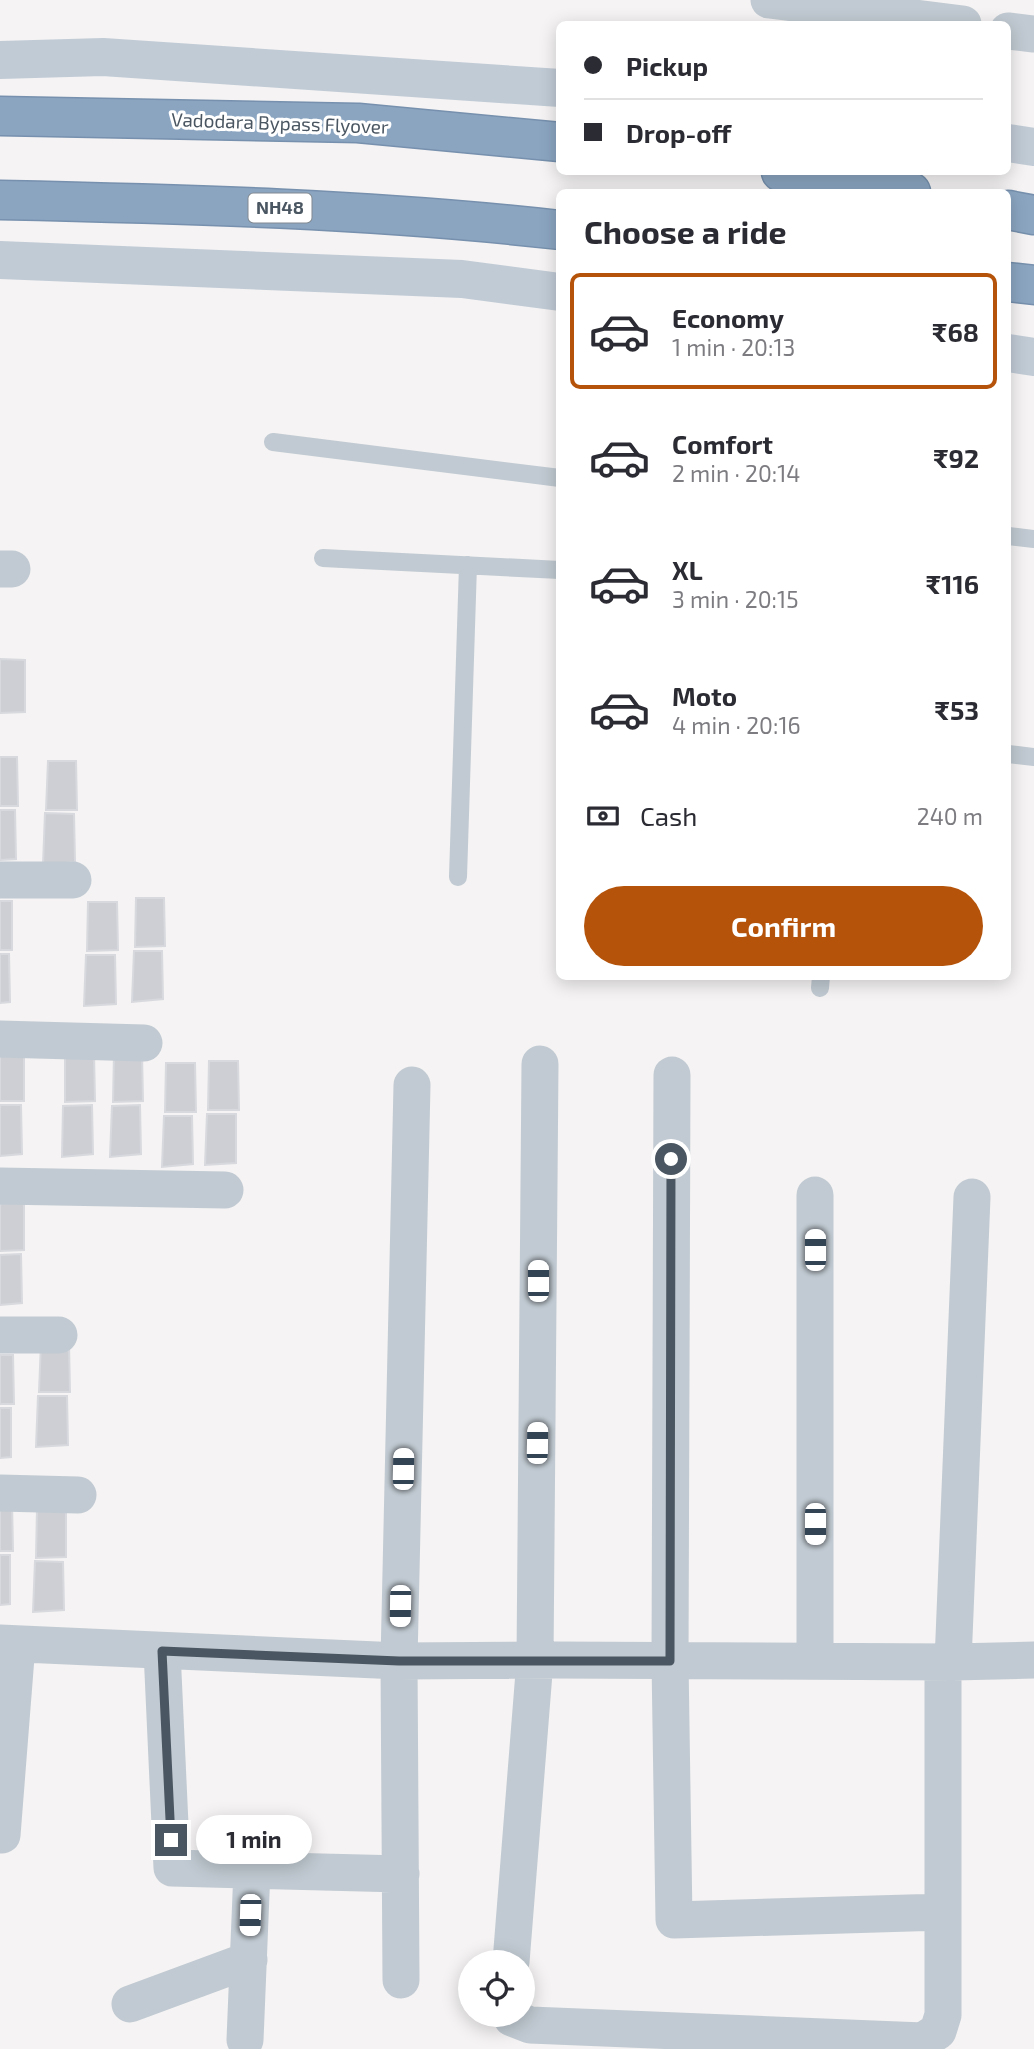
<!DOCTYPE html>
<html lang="en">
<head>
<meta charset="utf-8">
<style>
  :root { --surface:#fff; --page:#f7f7f7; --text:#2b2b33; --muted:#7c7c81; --line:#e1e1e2; --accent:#b45309 }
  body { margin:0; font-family:"Exo 2",sans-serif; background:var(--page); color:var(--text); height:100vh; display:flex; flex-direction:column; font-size:26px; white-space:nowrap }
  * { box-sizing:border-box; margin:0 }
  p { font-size:23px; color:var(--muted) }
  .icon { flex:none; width:38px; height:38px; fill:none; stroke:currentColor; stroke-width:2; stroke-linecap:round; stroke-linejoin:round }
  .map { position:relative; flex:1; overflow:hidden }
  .details { position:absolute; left:556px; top:189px; width:455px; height:791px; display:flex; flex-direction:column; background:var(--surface); border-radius:10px; box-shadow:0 4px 18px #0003 }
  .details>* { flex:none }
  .hud { position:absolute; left:556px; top:21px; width:455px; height:154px; border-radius:10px; box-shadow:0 4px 18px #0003; display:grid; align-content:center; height:154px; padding:0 28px; background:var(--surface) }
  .tools { position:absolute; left:458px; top:1950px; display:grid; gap:14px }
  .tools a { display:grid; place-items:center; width:77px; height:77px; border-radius:50%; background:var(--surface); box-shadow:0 4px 18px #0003; font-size:35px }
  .end { position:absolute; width:32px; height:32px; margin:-16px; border:9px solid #4a5661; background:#fff; box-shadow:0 0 0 4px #fff }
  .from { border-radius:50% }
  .bubble { position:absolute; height:49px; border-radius:24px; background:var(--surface); box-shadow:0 4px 18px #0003; font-size:23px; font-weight:700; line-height:49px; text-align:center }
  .car { position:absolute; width:21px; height:42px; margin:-21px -10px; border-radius:9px; box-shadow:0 0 5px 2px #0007; background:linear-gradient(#fff 24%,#345 0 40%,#fff 0 76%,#345 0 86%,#fff 0) }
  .hud b { display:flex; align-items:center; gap:24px; height:66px; font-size:26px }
  .hud b+b { border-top:2px solid var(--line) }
  .hud i { width:18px; height:18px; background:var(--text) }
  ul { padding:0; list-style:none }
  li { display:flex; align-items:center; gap:21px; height:116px; margin:0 14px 10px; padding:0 14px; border:4px solid transparent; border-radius:10px }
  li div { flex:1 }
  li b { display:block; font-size:26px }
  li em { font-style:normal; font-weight:700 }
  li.selected { border-color:var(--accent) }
  li>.icon { width:63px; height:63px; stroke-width:1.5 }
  h2 { padding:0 28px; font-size:32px; line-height:84px }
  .pay { display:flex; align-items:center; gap:18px; height:77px; padding:0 28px; font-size:26px }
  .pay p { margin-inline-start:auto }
  .primary-button { display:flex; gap:14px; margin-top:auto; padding:14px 28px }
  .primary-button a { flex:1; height:80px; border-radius:42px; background:var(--accent); color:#fff; font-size:28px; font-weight:700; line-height:80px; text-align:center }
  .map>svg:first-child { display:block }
</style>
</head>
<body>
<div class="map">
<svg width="1034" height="2049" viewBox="0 0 1034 2049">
  <rect width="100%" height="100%" fill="#f5f3f3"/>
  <path fill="#cdcfd5" stroke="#d7d9de" stroke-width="2" d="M0,659l25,1v52l-25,1z
    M0,757h17l1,49h-18z
    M48,761h28l1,49h-31z
    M0,810h15l1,49 -16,1z
    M45,813l29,1 1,48 -32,3z
    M136,898h28l1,48 -30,1z
    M0,901h12v49h-12z
    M88,902h29l1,48 -31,1z
    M134,951h28l1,48 -31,3z
    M0,954h9l1,48 -10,1z
    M86,955h29l1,49 -32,2z
    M0,1053h24v48h-24z
    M65,1053h29l1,48 -30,1z
    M114,1053h28l1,48 -30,1z
    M209,1061h29l1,49h-31z
    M166,1063h29l1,49h-31z
    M0,1105h21l1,49 -22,2z
    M92,1105l1,49 -31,3 1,-51z
    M140,1105l1,49 -31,3 2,-51z
    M207,1114h29v49l-31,2z
    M164,1116h28l1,48 -31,3z
    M0,1202h24v48l-24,1z
    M21,1254l1,49 -22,2v-50z
    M41,1343l28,1 1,48h-31z
    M0,1355h13l1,49h-14z
    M38,1396h29l1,49 -32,2z
    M0,1408h11v49l-11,1z
    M0,1502h12l1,49h-13z
    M66,1508v49l-30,1 1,-49z
    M0,1555h10v49l-10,1z
    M35,1561l28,1 1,48 -31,2z"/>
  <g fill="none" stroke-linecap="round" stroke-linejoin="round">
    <g stroke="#7690ad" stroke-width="41">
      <path id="highway" d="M0,116l358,7 202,19
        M781,172l130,20
        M0,200c187,4 374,9 560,30
        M1008,210l26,5
        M1008,282l26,3"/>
    </g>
    <path stroke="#c1cad2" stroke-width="18" d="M273,442l287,36
      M1008,536l26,3
      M323,558l237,12
      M1008,754l26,3
      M458,877l10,-312
      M820,988l1,-12"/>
    <path stroke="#c1cad2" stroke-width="37" d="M769,0l194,24
      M1008,31l26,3
      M0,569h12
      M0,880h73
      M0,1039l144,4
      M672,1075l-2,586 4,259 269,-8
      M0,1186l225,4
      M815,1195v466
      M0,1335h59
      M0,1493l78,2
      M0,1643l399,18 156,-1 398,2 81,-2
      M162,1651l10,217 229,6
      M953,1662l19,-465
      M2,1835l15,-191
      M511,1962l24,-302 5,-596
      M401,1980l-2,-319 13,-576
      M130,2004l119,-44
      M511,2014l1,4 18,7 393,16 15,-10 5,-16v-353
      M245,2040l7,-170"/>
    <path stroke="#c1cbd6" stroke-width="38" d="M0,60l103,-3 457,31
      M1008,143l26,4
      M0,260l462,19 98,13
      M1008,353l26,4"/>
    <use href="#highway" stroke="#8ba5c1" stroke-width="38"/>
  </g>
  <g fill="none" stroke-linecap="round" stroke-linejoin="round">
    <path stroke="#4a5661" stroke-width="9" d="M171,1840l-9,-189 237,10h271l1,-502"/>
  </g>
  <g text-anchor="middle" stroke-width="6" stroke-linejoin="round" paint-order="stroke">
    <rect fill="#fff" stroke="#808990" stroke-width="2" x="248.5" y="193.5" width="63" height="29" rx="5"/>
    <g font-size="18" font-weight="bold" fill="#4a5661">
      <text x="280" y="214">NH48</text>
    </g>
    <g font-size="19" fill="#4a5661" stroke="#fff">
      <text transform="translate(280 123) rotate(2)" y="7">Vadodara Bypass Flyover</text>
    </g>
  </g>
</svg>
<div class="tools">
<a><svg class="icon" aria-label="locate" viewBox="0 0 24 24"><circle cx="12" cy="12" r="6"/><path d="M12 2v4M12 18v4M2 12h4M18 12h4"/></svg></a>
</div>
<i class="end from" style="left:671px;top:1159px"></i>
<i class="end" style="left:171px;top:1840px"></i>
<div class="bubble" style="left:196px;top:1815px;width:116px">1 min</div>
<i class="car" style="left:815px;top:1250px;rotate:0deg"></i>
<i class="car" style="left:538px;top:1281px;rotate:0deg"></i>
<i class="car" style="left:537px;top:1443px;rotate:1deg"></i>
<i class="car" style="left:403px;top:1469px;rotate:1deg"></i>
<i class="car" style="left:815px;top:1524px;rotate:180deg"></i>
<i class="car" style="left:400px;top:1606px;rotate:181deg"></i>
<i class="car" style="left:250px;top:1915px;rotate:182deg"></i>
<div class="hud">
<b><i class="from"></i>Pickup</b>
<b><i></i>Drop-off</b>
</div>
<section class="details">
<h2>Choose a ride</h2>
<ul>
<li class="selected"><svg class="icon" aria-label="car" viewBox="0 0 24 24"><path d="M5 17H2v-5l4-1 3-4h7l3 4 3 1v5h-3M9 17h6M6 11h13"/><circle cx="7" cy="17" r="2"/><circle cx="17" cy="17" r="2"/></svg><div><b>Economy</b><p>1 min · 20:13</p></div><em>₹68</em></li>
<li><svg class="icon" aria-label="car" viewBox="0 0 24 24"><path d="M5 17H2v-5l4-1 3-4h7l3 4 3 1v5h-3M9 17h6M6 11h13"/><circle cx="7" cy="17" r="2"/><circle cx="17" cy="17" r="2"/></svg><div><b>Comfort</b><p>2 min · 20:14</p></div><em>₹92</em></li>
<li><svg class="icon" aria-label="car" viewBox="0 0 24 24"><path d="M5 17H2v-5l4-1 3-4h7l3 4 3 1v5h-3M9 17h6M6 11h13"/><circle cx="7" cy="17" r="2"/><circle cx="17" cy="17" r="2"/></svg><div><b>XL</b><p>3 min · 20:15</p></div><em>₹116</em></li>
<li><svg class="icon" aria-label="car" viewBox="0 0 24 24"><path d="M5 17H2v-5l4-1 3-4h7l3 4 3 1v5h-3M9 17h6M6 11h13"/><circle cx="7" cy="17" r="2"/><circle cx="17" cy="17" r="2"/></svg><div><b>Moto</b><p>4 min · 20:16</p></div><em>₹53</em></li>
</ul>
<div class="pay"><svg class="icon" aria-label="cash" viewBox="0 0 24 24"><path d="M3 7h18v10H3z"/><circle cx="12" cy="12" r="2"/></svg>Cash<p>240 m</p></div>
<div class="primary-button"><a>Confirm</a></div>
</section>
</div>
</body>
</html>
